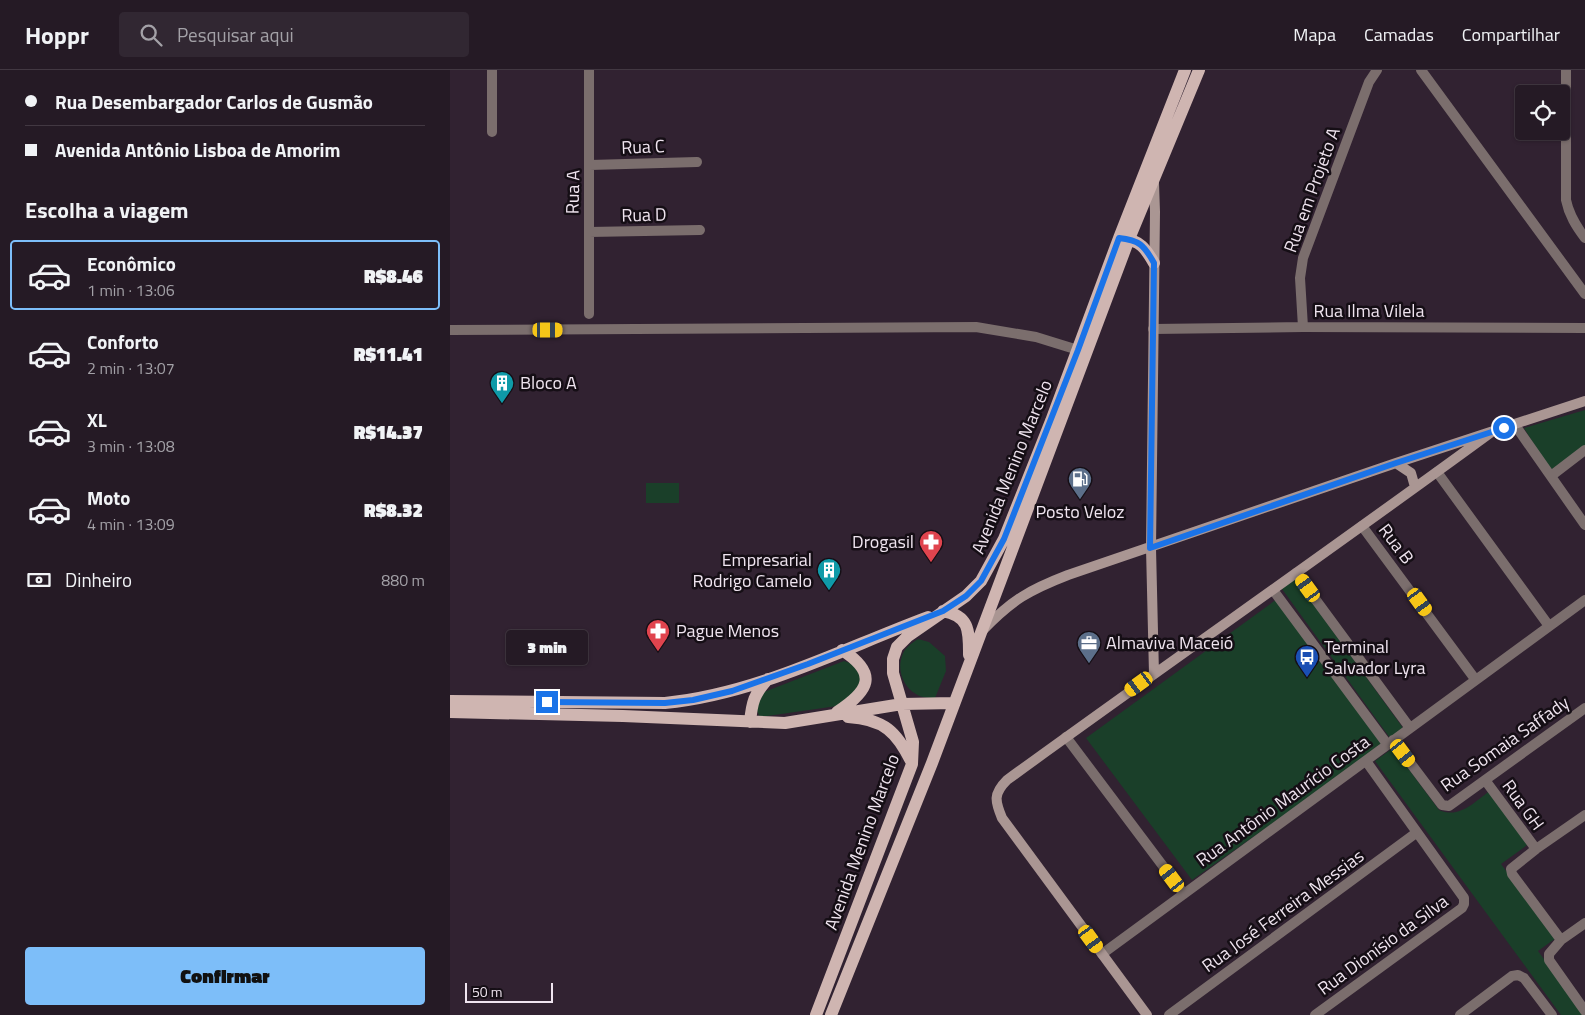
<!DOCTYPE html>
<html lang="pt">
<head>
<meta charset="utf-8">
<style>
  :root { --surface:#251a25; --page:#312732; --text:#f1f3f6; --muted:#a3a1a7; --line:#423842; --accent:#7dbef9 }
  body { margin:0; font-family:"Titillium Web",sans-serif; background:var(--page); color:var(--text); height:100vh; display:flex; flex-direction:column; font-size:19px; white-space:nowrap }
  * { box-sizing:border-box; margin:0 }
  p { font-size:16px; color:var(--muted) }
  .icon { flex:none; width:28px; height:28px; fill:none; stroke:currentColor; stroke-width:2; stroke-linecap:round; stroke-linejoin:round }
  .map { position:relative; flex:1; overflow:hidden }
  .panel { display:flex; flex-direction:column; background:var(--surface); width:450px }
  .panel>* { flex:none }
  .banner { display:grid; align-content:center; height:110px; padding:0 25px; background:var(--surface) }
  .tools { position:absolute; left:1065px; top:15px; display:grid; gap:10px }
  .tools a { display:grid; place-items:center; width:55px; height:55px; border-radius:5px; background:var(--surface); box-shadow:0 1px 4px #0004,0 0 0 1px var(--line); font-size:25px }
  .scale { position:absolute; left:15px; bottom:12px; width:88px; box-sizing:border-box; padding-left:5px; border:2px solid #efe4ef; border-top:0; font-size:14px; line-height:18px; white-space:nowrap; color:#efe4ef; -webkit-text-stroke:4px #150e15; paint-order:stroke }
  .end { position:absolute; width:22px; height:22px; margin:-11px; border:6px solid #1a73e8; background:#fff; box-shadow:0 0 0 2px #fff }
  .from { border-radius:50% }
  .bubble { position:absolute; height:35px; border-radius:5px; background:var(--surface); box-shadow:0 1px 4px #0004,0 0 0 1px var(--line); font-size:16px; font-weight:800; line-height:35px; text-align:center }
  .car { position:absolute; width:15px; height:30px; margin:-15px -8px; border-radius:6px; box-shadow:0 0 4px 1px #0007; background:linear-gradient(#f5c518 24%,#345 0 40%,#f5c518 0 76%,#345 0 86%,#f5c518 0) }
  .banner b { display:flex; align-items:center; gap:18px; height:48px; font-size:19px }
  .banner b+b { border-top:1px solid var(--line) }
  .banner i { width:12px; height:12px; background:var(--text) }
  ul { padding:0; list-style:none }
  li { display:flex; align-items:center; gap:15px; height:70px; margin:0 10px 8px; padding:0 15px; border:2px solid transparent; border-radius:5px }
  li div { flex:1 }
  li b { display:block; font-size:19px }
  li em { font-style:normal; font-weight:800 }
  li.current { border-color:var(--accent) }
  li>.icon { width:45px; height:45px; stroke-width:1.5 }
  h2 { padding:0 25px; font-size:22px; line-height:60px }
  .pay { display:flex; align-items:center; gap:12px; height:55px; padding:0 25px; font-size:19px }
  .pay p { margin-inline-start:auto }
  .primary-button { display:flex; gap:10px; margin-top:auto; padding:10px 25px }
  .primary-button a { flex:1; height:58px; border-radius:5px; background:var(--accent); color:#111; font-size:20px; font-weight:800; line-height:58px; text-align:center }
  header { display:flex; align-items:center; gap:30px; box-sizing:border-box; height:70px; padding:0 25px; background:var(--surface); border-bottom:1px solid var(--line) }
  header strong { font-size:24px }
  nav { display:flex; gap:28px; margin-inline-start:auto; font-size:18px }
  .search { width:350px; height:45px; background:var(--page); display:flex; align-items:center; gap:12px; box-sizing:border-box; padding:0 18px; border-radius:5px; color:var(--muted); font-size:19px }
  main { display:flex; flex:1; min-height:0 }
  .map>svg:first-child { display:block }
</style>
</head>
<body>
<header>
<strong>Hoppr</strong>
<div class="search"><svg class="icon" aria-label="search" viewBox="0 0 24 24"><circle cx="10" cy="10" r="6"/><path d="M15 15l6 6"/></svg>Pesquisar aqui</div>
<nav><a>Mapa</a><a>Camadas</a><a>Compartilhar</a></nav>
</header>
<main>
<section class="panel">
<div class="banner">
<b><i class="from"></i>Rua Desembargador Carlos de Gusmão</b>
<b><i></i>Avenida Antônio Lisboa de Amorim</b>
</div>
<h2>Escolha a viagem</h2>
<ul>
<li class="current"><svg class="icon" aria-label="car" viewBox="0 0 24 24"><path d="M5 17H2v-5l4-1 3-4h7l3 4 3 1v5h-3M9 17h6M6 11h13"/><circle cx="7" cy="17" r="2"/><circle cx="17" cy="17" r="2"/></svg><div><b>Econômico</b><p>1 min · 13:06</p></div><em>R$8.46</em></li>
<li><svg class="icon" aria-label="car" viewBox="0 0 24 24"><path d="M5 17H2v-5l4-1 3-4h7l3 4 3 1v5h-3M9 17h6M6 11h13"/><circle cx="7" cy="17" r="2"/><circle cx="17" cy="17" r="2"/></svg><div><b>Conforto</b><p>2 min · 13:07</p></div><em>R$11.41</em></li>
<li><svg class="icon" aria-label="car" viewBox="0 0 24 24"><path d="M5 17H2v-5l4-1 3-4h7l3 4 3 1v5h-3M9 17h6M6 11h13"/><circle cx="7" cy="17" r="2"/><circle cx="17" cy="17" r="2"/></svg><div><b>XL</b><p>3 min · 13:08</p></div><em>R$14.37</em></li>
<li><svg class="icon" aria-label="car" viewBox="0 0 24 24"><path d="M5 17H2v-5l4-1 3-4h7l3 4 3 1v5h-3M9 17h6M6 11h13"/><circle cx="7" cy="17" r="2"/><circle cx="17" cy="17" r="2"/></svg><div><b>Moto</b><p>4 min · 13:09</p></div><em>R$8.32</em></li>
</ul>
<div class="pay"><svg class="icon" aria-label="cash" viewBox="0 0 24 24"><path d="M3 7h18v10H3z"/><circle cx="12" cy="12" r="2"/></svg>Dinheiro<p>880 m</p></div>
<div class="primary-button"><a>Confirmar</a></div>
</section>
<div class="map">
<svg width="1135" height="945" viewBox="0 0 1135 945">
  <rect width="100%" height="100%" fill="#312231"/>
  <path fill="#1a3f29" d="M1135,340v41l-35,19 -26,-42z
    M196,413h33v20h-33z
    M845,509l108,149 -13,10 -108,-149z
    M827,529l106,147 -191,134 -106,-142z
    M468,569l11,3 16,14 1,15 -11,27c-6,0 -14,0 -19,-4 -13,-7 -19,-24 -14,-38 2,-8 10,-13 16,-17z
    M394,591l14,5 3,17 -11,15 -13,8 -77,11 -4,-8 8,-17z
    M943,678l46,62c21,9 35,-8 52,-20l39,53 -29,21 55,74 -18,13 47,64h-24l-186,-254z"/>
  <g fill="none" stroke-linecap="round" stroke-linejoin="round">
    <path stroke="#7b6e6d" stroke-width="10" d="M971,0l164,224
      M1116,0v130c3,15 10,26 19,38
      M42,62v-62
      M140,95l107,-3
      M139,162l111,-2
      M139,244v-244
      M853,257l-3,-49 3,-20 66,-176 8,-12
      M703,259l150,-2 282,1
      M0,260l526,-3 60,10 42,13
      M1065,355l70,100
      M987,402l112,154
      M1101,406l34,-26
      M912,456l113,153
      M846,503l114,155
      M823,520l114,154
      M616,667l118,157
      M943,670l49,65 7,1 136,-98
      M1035,710l51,69
      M1135,853l-24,17 -12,14v6l36,51
      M1111,870l-49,-66 -1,-5 25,-20 49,-34
      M652,884l483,-354
      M719,945l247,-182
      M865,945l147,-107 2,-4v-6l-98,-137
      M1010,945l52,-39 6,-1 6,3 28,37"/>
    <path stroke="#aa9693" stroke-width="10" d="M946,393l15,10 4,14
      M533,560c29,-30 46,-40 85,-55l328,-112 189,-62
      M704,604l-3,-126 4,-336 -1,-29
      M697,945l-145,-197c-7,-17 -9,-24 5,-38 161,-117 325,-231 486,-349"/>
    <path stroke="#cfb5b1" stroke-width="12" d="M673,169c17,1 23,10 31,24
      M493,541c27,5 26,20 26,44
      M0,631l215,2c92,-9 177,-54 263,-86
      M0,642l173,4 162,7 117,-19 51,-1
      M387,642c32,-21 42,-38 5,-62
      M398,647c36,2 49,15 64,46
      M300,652c2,-20 4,-28 18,-43
      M366,945l96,-251 1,-22 -20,-69v-14l4,-12 11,-11 58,-40 15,-15 23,-42 47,-118 68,-183 66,-168
      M381,945l101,-252 197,-524 70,-169"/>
  </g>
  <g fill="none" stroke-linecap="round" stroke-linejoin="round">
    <path stroke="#1a73e8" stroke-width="6" d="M97,632l118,1 28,-3 39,-9 76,-27 135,-53 23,-15 15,-15 23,-42 74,-189 41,-112c20,2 25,7 35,25l-4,285 246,-85 108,-35"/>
  </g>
  <defs>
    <g id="building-pin" transform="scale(1.25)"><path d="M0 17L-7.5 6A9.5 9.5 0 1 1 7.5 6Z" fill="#0f9aa8" stroke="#150e15"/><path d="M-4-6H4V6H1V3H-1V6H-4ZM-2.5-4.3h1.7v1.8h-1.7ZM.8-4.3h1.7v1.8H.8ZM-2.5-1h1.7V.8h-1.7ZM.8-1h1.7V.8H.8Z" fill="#fff"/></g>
    <g id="fuel-pin" transform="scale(1.25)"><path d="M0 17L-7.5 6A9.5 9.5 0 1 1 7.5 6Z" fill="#5c6f8a" stroke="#150e15"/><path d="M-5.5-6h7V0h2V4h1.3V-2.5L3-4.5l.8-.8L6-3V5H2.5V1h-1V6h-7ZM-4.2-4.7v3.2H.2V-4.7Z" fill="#fff"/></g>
    <g id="pharmacy-pin" transform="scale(1.25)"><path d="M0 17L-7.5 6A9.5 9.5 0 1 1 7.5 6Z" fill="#e0444e" stroke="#150e15"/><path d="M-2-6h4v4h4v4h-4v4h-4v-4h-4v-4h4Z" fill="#fff"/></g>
    <g id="office-pin" transform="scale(1.25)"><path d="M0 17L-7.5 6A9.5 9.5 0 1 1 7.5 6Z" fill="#5c6f8a" stroke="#150e15"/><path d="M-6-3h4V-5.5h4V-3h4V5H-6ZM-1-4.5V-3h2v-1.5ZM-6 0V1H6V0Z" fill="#fff"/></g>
    <g id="bus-pin" transform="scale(1.25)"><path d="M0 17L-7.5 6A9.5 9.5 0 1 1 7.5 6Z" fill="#1a4fb4" stroke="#150e15"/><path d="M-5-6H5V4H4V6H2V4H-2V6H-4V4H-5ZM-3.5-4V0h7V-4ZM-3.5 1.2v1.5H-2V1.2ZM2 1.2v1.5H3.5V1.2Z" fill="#fff"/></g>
  </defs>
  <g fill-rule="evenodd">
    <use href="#building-pin" x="52" y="313"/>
    <use href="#fuel-pin" x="630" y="409"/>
    <use href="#pharmacy-pin" x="481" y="472"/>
    <use href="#building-pin" x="379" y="500"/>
    <use href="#pharmacy-pin" x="208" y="561"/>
    <use href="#office-pin" x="639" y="573"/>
    <use href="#bus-pin" x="857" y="587"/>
  </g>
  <g text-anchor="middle" stroke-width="5" stroke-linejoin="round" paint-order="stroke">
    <g font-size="18" fill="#efe4ef" stroke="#150e15">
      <text transform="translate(193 77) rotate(-2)" y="6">Rua C</text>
      <text transform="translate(862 120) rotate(-70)" y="6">Rua em Projeto A</text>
      <text transform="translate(123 122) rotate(-89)" y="6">Rua A</text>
      <text transform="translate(194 145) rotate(-1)" y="6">Rua D</text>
      <text x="919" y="247">Rua Ilma Vilela</text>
      <text transform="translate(562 397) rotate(-68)" y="6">Avenida Menino Marcelo</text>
      <text transform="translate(946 474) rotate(53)" y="6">Rua B</text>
      <text transform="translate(1055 674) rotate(-35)" y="6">Rua Somaia Saffady</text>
      <text transform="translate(833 731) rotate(-36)" y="6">Rua Antônio Maurício Costa</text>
      <text transform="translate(1073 735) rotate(54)" y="6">Rua GH</text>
      <text transform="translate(412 772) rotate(-70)" y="6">Avenida Menino Marcelo</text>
      <text transform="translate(833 841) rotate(-36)" y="6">Rua José Ferreira Messias</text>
      <text transform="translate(933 875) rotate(-36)" y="6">Rua Dionísio da Silva</text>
    </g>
    <g font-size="18" fill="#efe4ef" stroke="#150e15" text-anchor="start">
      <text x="70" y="319">Bloco A</text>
      <text x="630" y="448" text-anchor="middle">Posto Veloz</text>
      <text x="464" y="478" text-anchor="end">Drogasil</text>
      <text x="362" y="496" text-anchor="end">Empresarial<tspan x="362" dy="21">Rodrigo Camelo</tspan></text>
      <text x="226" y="567">Pague Menos</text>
      <text x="656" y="579">Almaviva Maceió</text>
      <text x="874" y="583">Terminal<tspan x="874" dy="21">Salvador Lyra</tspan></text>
    </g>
  </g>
</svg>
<div class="tools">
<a><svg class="icon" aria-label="locate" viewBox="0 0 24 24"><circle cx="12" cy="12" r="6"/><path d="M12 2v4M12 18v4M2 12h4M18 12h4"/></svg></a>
</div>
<div class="scale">50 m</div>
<i class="end from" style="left:1054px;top:358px"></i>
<i class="end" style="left:97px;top:632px"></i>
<div class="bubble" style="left:56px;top:560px;width:82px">3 min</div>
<i class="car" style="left:98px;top:260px;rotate:90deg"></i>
<i class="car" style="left:858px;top:518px;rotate:324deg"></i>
<i class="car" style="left:970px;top:532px;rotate:144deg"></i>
<i class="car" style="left:689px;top:614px;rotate:234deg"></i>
<i class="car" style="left:953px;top:683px;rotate:143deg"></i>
<i class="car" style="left:722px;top:808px;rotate:323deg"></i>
<i class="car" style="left:641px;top:869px;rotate:144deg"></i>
</div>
</main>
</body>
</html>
